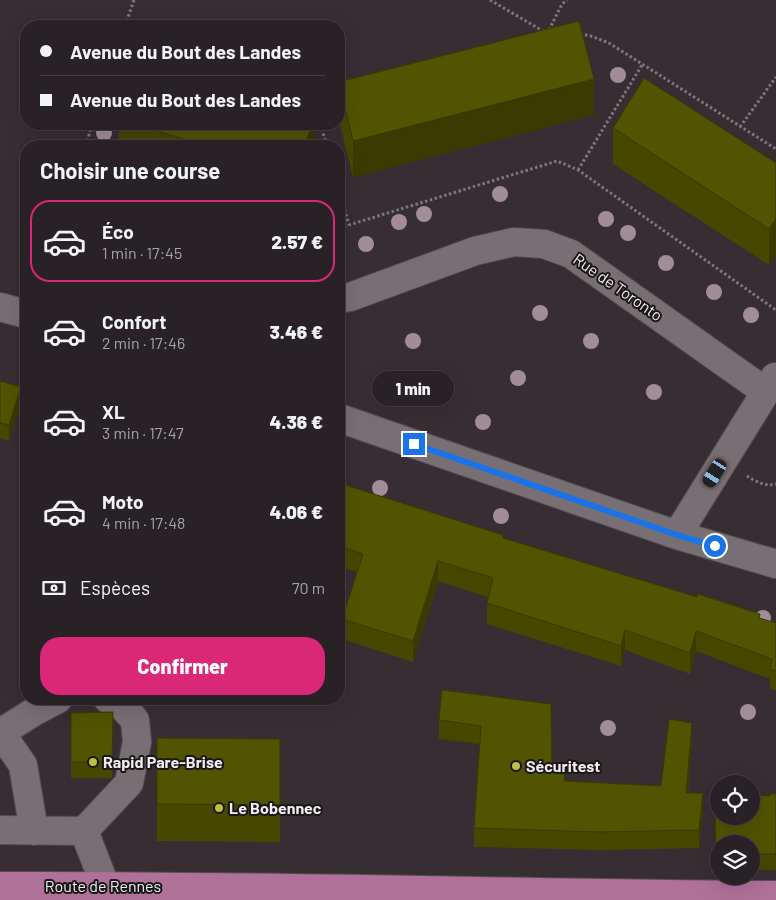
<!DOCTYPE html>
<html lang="fr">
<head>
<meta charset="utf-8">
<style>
  :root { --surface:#282226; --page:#302a2e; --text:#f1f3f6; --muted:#a5a4a7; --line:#443f43; --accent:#db2777 }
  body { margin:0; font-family:Barlow,sans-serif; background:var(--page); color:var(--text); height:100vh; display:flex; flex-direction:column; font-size:19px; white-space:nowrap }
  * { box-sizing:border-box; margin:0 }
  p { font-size:16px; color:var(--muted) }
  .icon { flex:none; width:28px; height:28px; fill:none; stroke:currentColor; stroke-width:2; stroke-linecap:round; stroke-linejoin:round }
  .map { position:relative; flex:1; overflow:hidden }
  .details { position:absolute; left:20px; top:140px; width:325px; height:565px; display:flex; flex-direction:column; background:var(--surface); border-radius:20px; box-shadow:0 5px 20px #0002,0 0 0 1px var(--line) }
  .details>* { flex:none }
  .guide { position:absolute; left:20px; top:20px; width:325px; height:110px; border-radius:20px; box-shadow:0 5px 20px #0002,0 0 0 1px var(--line); display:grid; align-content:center; height:110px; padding:0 20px; background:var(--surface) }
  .tools { position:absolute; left:710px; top:775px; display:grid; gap:10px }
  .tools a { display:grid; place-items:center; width:50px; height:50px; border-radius:50%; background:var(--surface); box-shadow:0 5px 20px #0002,0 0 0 1px var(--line); font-size:25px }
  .end { position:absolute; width:22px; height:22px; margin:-11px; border:6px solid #1a73e8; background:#fff; box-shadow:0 0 0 2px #fff }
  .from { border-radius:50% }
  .bubble { position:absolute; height:35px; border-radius:18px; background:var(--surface); box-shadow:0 5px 20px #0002,0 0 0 1px var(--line); font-size:16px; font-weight:800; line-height:35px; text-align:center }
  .car { position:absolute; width:15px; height:30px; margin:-15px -8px; border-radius:6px; box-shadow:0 0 4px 1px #0007; background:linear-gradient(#222 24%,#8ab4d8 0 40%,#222 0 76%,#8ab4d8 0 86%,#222 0) }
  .guide b { display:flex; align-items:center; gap:18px; height:48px; font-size:19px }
  .guide b+b { border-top:1px solid var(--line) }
  .guide i { width:12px; height:12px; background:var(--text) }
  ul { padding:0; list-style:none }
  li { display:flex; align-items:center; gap:15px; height:82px; margin:0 10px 8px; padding:0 10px; border:2px solid transparent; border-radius:20px }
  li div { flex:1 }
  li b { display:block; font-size:19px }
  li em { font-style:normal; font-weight:800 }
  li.current { border-color:var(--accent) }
  li>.icon { width:45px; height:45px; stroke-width:1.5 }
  h2 { padding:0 20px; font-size:22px; line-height:60px }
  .pay { display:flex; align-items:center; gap:12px; height:55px; padding:0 20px; font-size:19px }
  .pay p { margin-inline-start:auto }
  .cta { display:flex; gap:10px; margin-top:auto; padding:10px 20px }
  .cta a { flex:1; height:58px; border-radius:20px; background:var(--accent); color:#fff; font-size:20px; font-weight:800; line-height:58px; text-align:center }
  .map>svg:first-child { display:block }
</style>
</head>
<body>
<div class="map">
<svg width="776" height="900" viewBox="0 0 776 900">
  <rect width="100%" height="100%" fill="#362e33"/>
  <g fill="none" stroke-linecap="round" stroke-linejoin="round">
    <g stroke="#544e51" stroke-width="30">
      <path id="minor" d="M339,299l11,-2 125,-46 39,-9 30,2 27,10 195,138
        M0,307l26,7
        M339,418l338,117 99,29
        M677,535l98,-158
        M0,732l23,33 11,66
        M2,732l33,-21 23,-12
        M0,830l84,1 21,54
        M84,831l45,-48 8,-41 -2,-22 -13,-14 -14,-7"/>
    </g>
    <g stroke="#544e51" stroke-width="30">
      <path id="major" d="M0,886c259,-1 517,7 776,9"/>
    </g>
    <path stroke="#7e777b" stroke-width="3" stroke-dasharray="2.5 2.5" stroke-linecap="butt" d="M490,0l53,31
      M125,26l9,-26
      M549,30l13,-26 5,-4
      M580,34l11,2 18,7 167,106
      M320,124l7,22
      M740,127l36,-50
      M86,146l6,-22
      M578,170l64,-105
      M339,190l10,35
      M339,228l218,-67 21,9 198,140
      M747,476c8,5 19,11 29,8"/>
    <use href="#minor" stroke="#786f74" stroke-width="28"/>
    <use href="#major" stroke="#b07199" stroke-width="28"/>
  </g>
  <g fill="#a38c99">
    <circle cx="618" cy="75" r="8"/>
    <circle cx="104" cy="133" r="8"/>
    <circle cx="500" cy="194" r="8"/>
    <circle cx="424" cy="214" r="8"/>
    <circle cx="606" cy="219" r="8"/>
    <circle cx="399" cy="222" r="8"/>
    <circle cx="628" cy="233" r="8"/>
    <circle cx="366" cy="244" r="8"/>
    <circle cx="666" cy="263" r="8"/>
    <circle cx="714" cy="292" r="8"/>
    <circle cx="540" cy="313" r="8"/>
    <circle cx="751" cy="315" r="8"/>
    <circle cx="413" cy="341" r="8"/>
    <circle cx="591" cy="341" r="8"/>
    <circle cx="518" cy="378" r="8"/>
    <circle cx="654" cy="392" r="8"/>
    <circle cx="483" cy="422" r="8"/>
    <circle cx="380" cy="488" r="8"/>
    <circle cx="501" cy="516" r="8"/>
    <circle cx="763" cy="618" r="8"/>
    <circle cx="748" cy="712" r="8"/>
    <circle cx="608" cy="728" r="8"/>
  </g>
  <path fill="#464800" d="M339,82l255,33 -241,62 -14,-56z
    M119,124h196v22h-196z
    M613,128l163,35 -7,102 -156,-101z
    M0,381l21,22 -12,38 -9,-3z
    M339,483l164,55 273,85v68l-6,-2v-10l-74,-28 -6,23 -65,-24 -4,16 -134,-42v-21l1,-6 -50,-16 -25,81 -71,-23v-20l15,-47 -18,-6z
    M442,690l110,79 13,12 96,5 31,-45 -4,52 15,19 -4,36 -100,2 -125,-3v-19l6,-84 -41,-5v-19z
    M113,712l-1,66h-41v-65z
    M157,738l123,1v103l-123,-1z
    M776,794v76h-25v-26h-32v26h-3l-1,-60 40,-1 15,-13z"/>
  <path fill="#393b00" d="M594,79v36l-241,62v-36z
    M312,124h3v22h-10z
    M776,219v36l-7,10v-36z
    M21,387v16l-12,38v-16z
    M438,561v20l-25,81v-21z
    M625,630v20l-4,16v-20z
    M696,631v20l-6,23v-21z
    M692,723v18l-6,70v-18z
    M703,793v19l-4,36v-18z"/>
  <path fill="#515400" stroke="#393b00" d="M579,21l15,58 -241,62 -14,-59z
    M644,78l132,85v56l-7,10 -156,-101z
    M135,124h177l-7,22h-99z
    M0,381l21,6 -12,38 -9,-2z
    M339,483l164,52v3l194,59 1,-3 62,20 -1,4 17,5v48l-6,-2 2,-10 -76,-28 -6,22 -65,-23 -4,16 -134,-43 6,-25 -55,-17 -25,80 -71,-22 21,-65 -24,-8z
    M442,690l109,14 1,65h13l-1,12 97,5 8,-67 23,4 -6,70h17l-4,37 -100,2 -125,-4 7,-102 -42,-6z
    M113,712l-1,50h-41v-49z
    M157,738l123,1v66l-123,-1z
    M770,794h6v60h-25v-10h-32v10h-3l-1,-44h4v6h32v-7h4l1,-14 14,1z"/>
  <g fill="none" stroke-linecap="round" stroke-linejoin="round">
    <path stroke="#1a73e8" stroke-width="6" d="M414,444l263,91 38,11"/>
  </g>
  <g fill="#bac045" stroke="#1b1719" stroke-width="2">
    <circle cx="93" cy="762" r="5"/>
    <circle cx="516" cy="766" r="5"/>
    <circle cx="219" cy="808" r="5"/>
  </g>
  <g text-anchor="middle" stroke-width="4" stroke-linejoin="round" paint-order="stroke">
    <g font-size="16" fill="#f1ecef" stroke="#1b1719">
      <text transform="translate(618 287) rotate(35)" y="6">Rue de Toronto</text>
      <text x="103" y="892">Route de Rennes</text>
    </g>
    <g font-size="16" font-weight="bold" fill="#f1ecef" stroke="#1b1719" text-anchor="start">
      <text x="103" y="768">Rapid Pare-Brise</text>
      <text x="526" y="772">Sécuritest</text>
      <text x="229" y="814">Le Bobennec</text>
    </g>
  </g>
</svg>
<div class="tools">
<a><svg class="icon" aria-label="locate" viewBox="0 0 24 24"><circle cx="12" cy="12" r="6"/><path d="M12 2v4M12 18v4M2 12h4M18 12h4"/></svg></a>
<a><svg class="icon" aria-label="layers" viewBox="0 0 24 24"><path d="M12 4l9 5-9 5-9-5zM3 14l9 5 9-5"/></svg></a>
</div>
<i class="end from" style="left:715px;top:546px"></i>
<i class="end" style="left:414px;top:444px"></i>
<div class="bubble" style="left:372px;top:371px;width:82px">1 min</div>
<i class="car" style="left:715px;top:473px;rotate:212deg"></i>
<div class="guide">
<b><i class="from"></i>Avenue du Bout des Landes</b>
<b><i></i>Avenue du Bout des Landes</b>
</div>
<section class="details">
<h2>Choisir une course</h2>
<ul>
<li class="current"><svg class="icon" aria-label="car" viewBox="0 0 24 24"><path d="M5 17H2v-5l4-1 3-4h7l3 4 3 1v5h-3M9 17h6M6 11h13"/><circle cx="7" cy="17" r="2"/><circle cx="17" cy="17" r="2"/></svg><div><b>Éco</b><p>1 min · 17:45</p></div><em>2.57 €</em></li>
<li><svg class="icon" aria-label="car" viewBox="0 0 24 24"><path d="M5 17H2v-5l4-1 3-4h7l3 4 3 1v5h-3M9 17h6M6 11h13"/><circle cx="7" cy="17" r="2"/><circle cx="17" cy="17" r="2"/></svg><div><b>Confort</b><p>2 min · 17:46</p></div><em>3.46 €</em></li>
<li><svg class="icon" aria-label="car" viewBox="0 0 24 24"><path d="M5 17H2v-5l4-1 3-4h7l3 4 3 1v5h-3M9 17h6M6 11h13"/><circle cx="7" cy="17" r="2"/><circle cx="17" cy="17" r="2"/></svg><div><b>XL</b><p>3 min · 17:47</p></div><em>4.36 €</em></li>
<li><svg class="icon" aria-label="car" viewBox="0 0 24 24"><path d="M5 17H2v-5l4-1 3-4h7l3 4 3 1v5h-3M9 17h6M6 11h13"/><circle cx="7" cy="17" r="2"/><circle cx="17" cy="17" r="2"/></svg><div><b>Moto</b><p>4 min · 17:48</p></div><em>4.06 €</em></li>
</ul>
<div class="pay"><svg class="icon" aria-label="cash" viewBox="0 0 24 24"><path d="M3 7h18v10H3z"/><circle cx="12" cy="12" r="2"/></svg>Espèces<p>70 m</p></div>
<div class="cta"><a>Confirmer</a></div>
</section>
</div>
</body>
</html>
